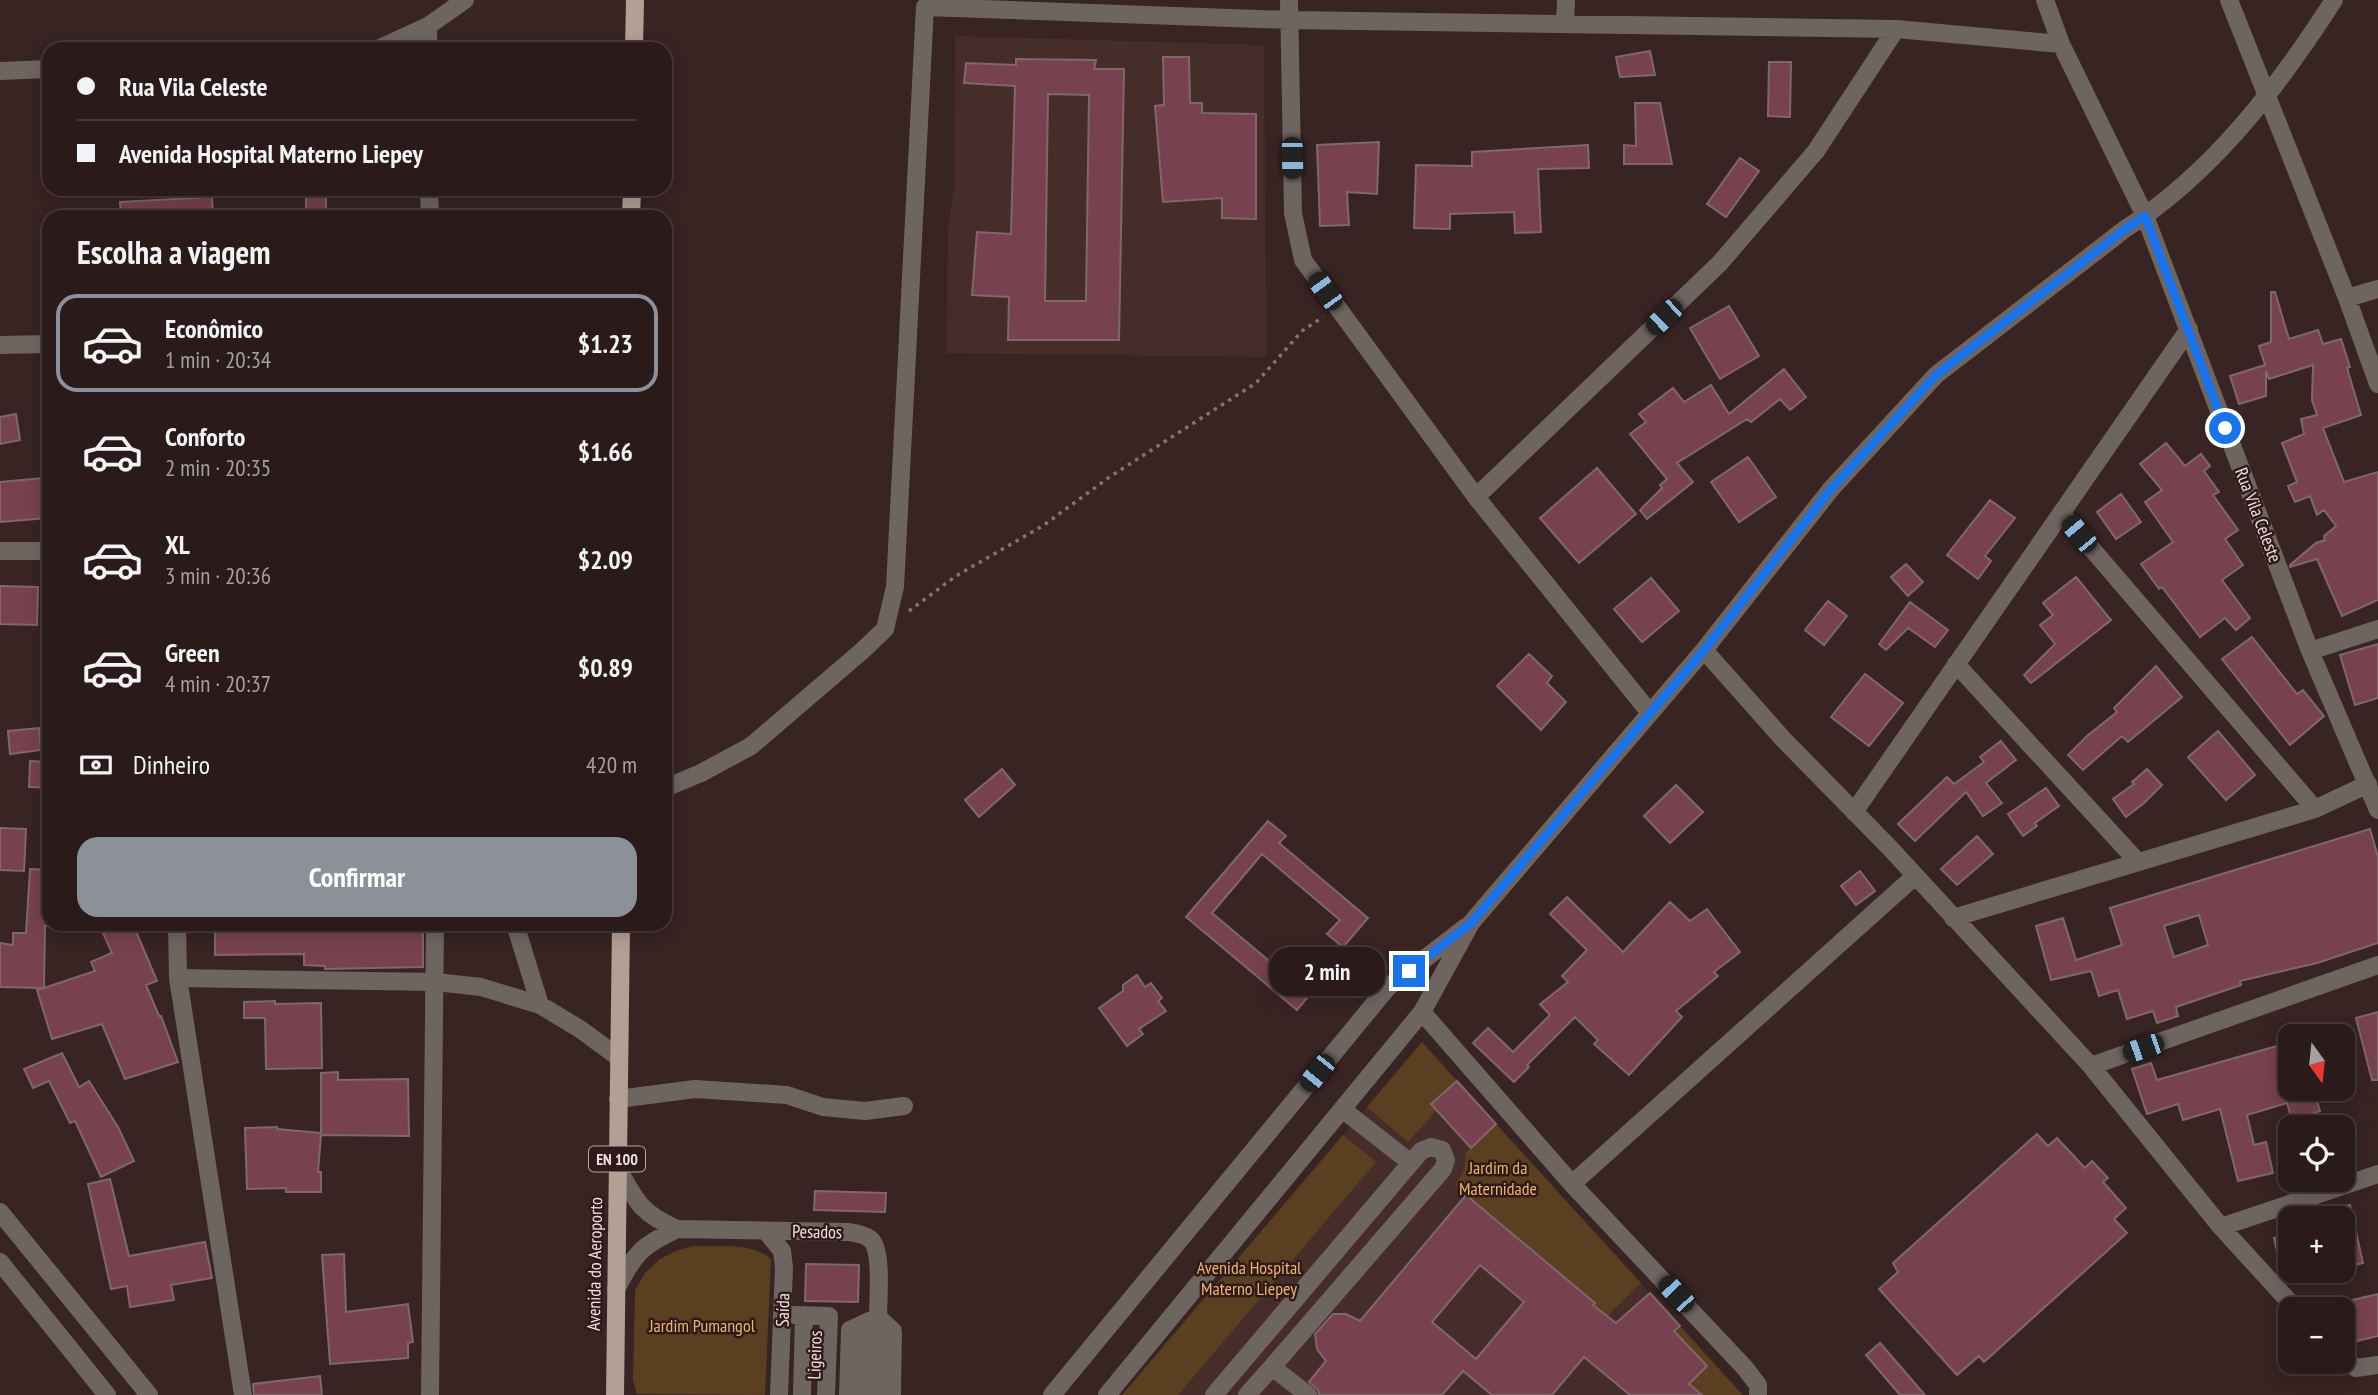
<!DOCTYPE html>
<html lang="pt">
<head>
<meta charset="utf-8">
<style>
  :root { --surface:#2a1b1a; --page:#322423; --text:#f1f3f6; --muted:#a5a1a2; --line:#463939; --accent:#8c9099 }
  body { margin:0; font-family:"PT Sans Narrow",sans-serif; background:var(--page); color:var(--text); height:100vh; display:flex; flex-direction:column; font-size:26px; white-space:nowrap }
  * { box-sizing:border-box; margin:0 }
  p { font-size:23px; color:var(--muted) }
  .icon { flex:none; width:38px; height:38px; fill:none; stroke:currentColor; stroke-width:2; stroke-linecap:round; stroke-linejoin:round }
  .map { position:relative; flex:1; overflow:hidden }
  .panel { position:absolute; left:42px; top:210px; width:630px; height:721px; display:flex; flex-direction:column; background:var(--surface); border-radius:21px; box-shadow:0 4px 18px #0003,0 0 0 2px var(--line) }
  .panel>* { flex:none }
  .top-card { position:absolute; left:42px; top:42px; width:630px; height:154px; border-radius:21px; box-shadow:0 4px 18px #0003,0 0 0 2px var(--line); display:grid; align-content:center; height:154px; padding:0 35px; background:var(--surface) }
  .needle { width:46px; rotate:165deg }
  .buttons { position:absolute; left:2278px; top:1024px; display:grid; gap:14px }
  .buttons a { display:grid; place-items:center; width:77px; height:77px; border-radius:14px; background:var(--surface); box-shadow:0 4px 18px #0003,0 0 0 2px var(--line); font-size:35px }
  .end { position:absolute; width:32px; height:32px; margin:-16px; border:9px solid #1a73e8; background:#fff; box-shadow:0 0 0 4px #fff }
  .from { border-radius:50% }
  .bubble { position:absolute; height:49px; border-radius:21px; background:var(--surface); box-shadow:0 4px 18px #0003,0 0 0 2px var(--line); font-size:23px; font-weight:700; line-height:49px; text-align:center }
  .car { position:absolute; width:21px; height:42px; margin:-21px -10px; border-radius:9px; box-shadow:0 0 5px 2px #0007; background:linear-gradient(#222 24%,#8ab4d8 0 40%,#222 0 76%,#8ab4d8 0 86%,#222 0) }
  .top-card b { display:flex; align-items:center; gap:24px; height:66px; font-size:26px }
  .top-card b+b { border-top:2px solid var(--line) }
  .top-card i { width:18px; height:18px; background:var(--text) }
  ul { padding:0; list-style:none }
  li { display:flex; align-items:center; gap:21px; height:98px; margin:0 14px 10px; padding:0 21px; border:4px solid transparent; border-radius:21px }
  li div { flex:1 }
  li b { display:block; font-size:26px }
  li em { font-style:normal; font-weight:700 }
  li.active { border-color:var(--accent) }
  li>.icon { width:63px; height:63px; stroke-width:1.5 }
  h2 { padding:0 35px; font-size:32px; line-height:84px }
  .pay { display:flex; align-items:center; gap:18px; height:77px; padding:0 35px; font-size:26px }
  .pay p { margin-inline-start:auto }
  .button { display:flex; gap:14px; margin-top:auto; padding:14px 35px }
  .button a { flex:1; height:80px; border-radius:21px; background:var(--accent); color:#fff; font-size:28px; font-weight:700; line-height:80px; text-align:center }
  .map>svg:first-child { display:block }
</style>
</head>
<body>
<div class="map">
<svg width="2378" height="1395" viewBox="0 0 2378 1395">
  <rect width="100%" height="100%" fill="#382422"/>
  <path fill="#472d2a" d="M955,36l309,9 2,312 -320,-4 2,-123 6,-42z
    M1422,1042l228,251 91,102h-619z"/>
  <path fill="#5b3f21" d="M1422,1042l35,39 -26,23 6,6 -29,32 -41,-35z
    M1496,1124l145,159 -48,47 -75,65 77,-92 -140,-118c7,-10 12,-19 10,-32z
    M1343,1135l33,27 -198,233h-56z
    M693,1246c24,1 59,-4 78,13l-6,136 -128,-1 -4,-14 2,-90 10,-17 15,-14 16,-8z
    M1680,1326l62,68 -1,1h-39l-51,-43z"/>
  <path fill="#784150" stroke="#7f676c" stroke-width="2" fill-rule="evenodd" d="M1650,51l5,24 -35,2 -4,-20z
    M1163,57h26l1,46h12v10l54,1v105l-34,-1v-20l-59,4 -8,-96 9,-1z
    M1016,59l80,1 -2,9h30l-5,271h-111l1,-43 -37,-2 5,-63 34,2 4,-148 -51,-3 2,-20 50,2zM1048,94l41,1 -3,206h-41z
    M1769,62h22l-1,55 -22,-1z
    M1635,103h25l12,61h-48v-19l12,1z
    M1379,142l-2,52 -30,-2 2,33 -29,1 -3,-81z
    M1588,145l1,23 -51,1 3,63 -26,1 -1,-21 -64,2v15l-36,-1 2,-63 56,1v-14z
    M1740,158l19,13 -33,46 -19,-13z
    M306,189h20v23h-20z
    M212,197l1,20h-92l-1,-15z
    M2271,292h4l14,47 29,-9 5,14 18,-5 9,28 -3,1 14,47 -38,13 21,54 34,-10v128l-36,16 -25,-57 -27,8v-2l26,-22 9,-3 -1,-4 12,-10 -12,-16 -7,5 -7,-19 -15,6 -7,-16 9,-4 -15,-39 22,-9 -3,-15 16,-4 -5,-15 1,-35 -44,14 -3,-8v25l-27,8 -9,-28 35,-11 -6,-19 12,-4z
    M1729,306l30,50 -39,23 -30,-51z
    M1784,369l22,28 -16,13 -10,-11 -29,23 -4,-3 -70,44 16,19 -46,37 -7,-9 22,-22 -2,-3 7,-6 -37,-45 16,-12 -7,-8 34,-26 11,14 27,-17 18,29z
    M16,414l4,26 -20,4v-27z
    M2166,443l19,23 16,-12 9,12 -6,5 15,21 -6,3 25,35 -13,9 18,26 -21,15 28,38 -14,12 -11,-12 -25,19 -38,-50 -3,2 -18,-25 32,-22 -28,-40 17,-12 -22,-26z
    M1748,457l28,40 -37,25 -28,-40z
    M1597,468l39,46 -57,49 -39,-45z
    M43,478l4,40 -47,4v-40z
    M2121,494l20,28 -25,17 -19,-27z
    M1990,500l25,18 -30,38 6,5 -13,18 -31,-24z
    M1906,564l17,18 -15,14 -17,-19z
    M2076,577l35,43 -80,63 -7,-8 31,-31 -15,-19 13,-10 -10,-12z
    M1651,578l28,33 -37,31 -28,-33z
    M0,586l38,1 -1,38 -37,-1z
    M1828,601l19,15 -23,29 -19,-15z
    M1910,602l38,28 -13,17 -27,-19 -22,22 -7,-6z
    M2252,637l45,57 6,-4 21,26 -34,29 -68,-86z
    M2378,644v54l-23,7 -15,-50z
    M1529,654l23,22 -5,7 19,19 -25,28 -44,-44z
    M2156,666l26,31 -54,45 -6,-6 -39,34 -15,-15 19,-19 30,-24 -3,-4z
    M1865,674l38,29 -34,43 -38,-29z
    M39,728l2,22 -31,4 -2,-23z
    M2218,731l37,44 -29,25 -38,-43z
    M2001,741l15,19 -30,23 16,20 -19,13 -17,-24 -51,49 -17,-17 49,-47 7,7 30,-22 -4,-5z
    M30,761l19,1v26l-20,-1z
    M1002,769l13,16 -36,32 -14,-17z
    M2147,769l15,16 -18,18 -18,14 -13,-18 21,-15 -2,-2z
    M1676,785l27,27 -33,31 -26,-27z
    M2046,788l13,18 -24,17 2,3 -14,10 -15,-22z
    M1268,821l18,15 -7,7 89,75 -25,29 -16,-13 13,-14 -78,-66 -50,59 80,67 16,-20 18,15 -29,35 -111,-93z
    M0,828l26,1 -2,42 -24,-1z
    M2370,829l8,28v86l-61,20 -77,18 1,4 -65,22 2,9 -21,7 -4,-12 -26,8 -9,-29 -19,6 -8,-25 -40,9 -15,-54 27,-8 13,42 46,-15 -12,-37zM2199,915l9,30 -34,12 -10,-31z
    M1977,836l16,18 -36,31 -16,-16z
    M30,869l19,1v56h-4l-1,62 51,-17 -4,-9 21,-9 -13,-29h34l24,57 -11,4 13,31h2l17,46 -53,17 -23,-55 -50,15 -15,-49 6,-2 -43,-1v-44l13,2v-12h13z
    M1860,871l15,20 -19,14 -15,-19z
    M1567,897l56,55 47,-50 20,19 17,-12 33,43 -26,20 4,4 -42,35 6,6 -53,58 -35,-31 4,-4 -23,-23 -48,48 2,2 -15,15 -41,-39 15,-15 25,24 37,-37 -10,-11 28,-22 -6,-6 25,-26 -37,-36z
    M215,924h208v43l-98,2v-3l-21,-1v-11l-89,1z
    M1137,975l8,12 6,-4 11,15 -4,3 8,10 -27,18 4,5 -16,12 -28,-38 24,-17v-6z
    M275,1001v3l46,-1 1,65 -56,1 -1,-51h-21v-16z
    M2378,1012v68h-6l-16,-62z
    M2291,1042v46h22l7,23 -28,9 -5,-17 -40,12 7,30 12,-3 7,31 -35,8 -18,-72 -37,11 -5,-16 -31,10 -15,-45 19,-6 6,17z
    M62,1053l17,34 10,-6 29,46 16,34 -33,16 -26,-56 -5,2 -21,-42 -16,7 -9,-19z
    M338,1072v8l70,-1 1,57 -88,-1 -3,37h3v20h-35v-4l-39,1 -2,-61 32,-1v2l44,4v-60z
    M1457,1081l39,43 -25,24 -40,-44z
    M2037,1134l11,12 9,-8 28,30 7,-7 16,17 -5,4 23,26 -12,11 13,14 -143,129 -5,-6 -22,19 -78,-86 19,-17 -5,-9z
    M110,1179l19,77 76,-14 7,36 -41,7 3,15 -44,7 -3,-21 -16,3 -23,-105z
    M815,1191l71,2 -1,19 -71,-2z
    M1466,1195l129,108 -2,2 23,18 34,-30 30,33 -6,5 33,35 -18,18 13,11h-72l-46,-38 -32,38h-60l-29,-24 -21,24h-123l-1,-5 -9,-8 17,-21 -9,-12 -2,-15 18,-20h13l14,7zM1480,1265l44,37 -48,57 -44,-37z
    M2350,1205l13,58 -20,5v-62z
    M2291,1234v48l-4,1 -4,-5 -9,-40z
    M344,1254l2,58 62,-8 5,38 -5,1v15l-78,6 -8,-109z
    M806,1264l53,1 -1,37 -53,-1z
    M2378,1294v42l-21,5 -9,-40z
    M1880,1343l45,52h-25l-34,-40z
    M320,1376l2,19h-68l-1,-11z"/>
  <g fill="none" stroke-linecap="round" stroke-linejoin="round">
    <path stroke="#857371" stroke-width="3.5" stroke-dasharray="3.5 5" stroke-linecap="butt" d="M909,611l47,-35 88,-51 67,-49 145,-93 46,-52 21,-14"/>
    <path stroke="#6f6560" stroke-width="18" d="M1289,0l4,213 10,47 173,237 174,216
      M2045,0l16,44 84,172 165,435 68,159
      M2229,0l118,298
      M1565,23l1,-23
      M428,26v23
      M378,49l50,-23 37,-26
      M0,71l49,-2
      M429,189l1,28
      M2378,289l-31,9 31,86
      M0,345l49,-1
      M1476,497l244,-234 96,-112 80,-122
      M2061,513l254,296
      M0,551h49
      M1704,650l79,89 106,108 202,219 130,161 75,82
      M2310,651l68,-22
      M1956,664l182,198
      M665,788l36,-15 50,-27 111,-95 23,-22 10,-42 30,-580 364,13 607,9 165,15
      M1854,812l335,-483
      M1953,918l362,-109 53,-25
      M177,924l1,54
      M515,924l25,81
      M1422,1012l150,172 343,-308
      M2091,1066l287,-101
      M618,1099l77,-10 92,6 36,12 42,4 39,-5
      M1342,1109l69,54
      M617,1167c19,34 23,46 60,62l171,3c7,1 16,2 22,7 13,10 8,60 8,78l15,14 -1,64
      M1572,1184l173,184 13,17v10
      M0,1212l149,183
      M2221,1227l157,-53
      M766,1231l16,20 2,17 -5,127
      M0,1262l107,133
      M616,1289c20,-36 23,-42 61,-60
      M794,1315l35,1 -3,79
      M2343,1359l13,9 22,-3
      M243,1395l-65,-417 258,4 45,5 59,18 40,24 38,28
      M430,1395l5,-471
      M802,1395l2,-80
      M848,1395l2,-65 28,-13 -1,78
      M863,1395l1,-71
      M1052,1395l336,-408 78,-60
      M1107,1395l315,-383 49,-89 233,-273 127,-161 105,-114 189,-146c88,-56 153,-142 209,-229
      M1214,1395l207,-244 10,-4 11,3 4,10 -3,9 -171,198
      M1247,1395l25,-28 36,28"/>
    <path stroke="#b39f96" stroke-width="18" d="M634,49l1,-49
      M631,217l1,-28
      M615,1395l6,-471"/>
  </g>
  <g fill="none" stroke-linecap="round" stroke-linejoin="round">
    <path stroke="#1a73e8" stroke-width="9" d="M1409,971l62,-48 233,-273 127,-161 105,-114 189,-146 20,-13 80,212"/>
  </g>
  <g text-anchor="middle" stroke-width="5" stroke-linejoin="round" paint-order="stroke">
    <rect fill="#2e1a18" stroke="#b5a5a3" stroke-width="2" x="589" y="1146.5" width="56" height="25" rx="5"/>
    <g font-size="16" font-weight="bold" fill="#efe1df">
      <text x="617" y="1165">EN 100</text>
    </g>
    <g font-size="18" fill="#efe1df" stroke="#2e1a18">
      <text transform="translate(2258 515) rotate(69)" y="6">Rua Vila Celeste</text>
      <text transform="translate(817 1232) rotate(1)" y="6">Pesados</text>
      <text transform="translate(595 1264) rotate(-89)" y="6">Avenida do Aeroporto</text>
      <text transform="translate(783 1310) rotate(-88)" y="6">Saída</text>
      <text transform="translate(815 1355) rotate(-88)" y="6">Ligeiros</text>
    </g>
    <g font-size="18" fill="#efb372" stroke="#2e1a18">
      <text x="1498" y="1174">Jardim da<tspan x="1498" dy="21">Maternidade</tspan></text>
      <text x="1249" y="1274">Avenida Hospital<tspan x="1249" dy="21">Materno Liepey</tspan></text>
      <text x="702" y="1332">Jardim Pumangol</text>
    </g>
  </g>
</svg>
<div class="buttons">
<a><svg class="needle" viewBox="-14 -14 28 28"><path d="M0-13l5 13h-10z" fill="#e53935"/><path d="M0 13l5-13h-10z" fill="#a5a1a2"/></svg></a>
<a><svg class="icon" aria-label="locate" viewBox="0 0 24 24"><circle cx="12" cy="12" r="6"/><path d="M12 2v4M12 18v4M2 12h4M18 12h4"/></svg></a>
<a>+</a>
<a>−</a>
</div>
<i class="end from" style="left:2225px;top:428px"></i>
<i class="end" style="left:1409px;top:971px"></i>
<div class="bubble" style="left:1269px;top:947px;width:116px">2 min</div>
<i class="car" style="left:1292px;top:158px;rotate:179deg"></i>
<i class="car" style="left:1325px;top:291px;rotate:324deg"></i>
<i class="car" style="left:1664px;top:317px;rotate:226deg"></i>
<i class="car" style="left:2079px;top:534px;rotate:320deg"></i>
<i class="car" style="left:2143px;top:1048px;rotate:251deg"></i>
<i class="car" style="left:1317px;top:1073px;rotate:219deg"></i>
<i class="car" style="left:1676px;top:1294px;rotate:317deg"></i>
<div class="top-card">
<b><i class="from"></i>Rua Vila Celeste</b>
<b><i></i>Avenida Hospital Materno Liepey</b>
</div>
<section class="panel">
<h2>Escolha a viagem</h2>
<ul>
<li class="active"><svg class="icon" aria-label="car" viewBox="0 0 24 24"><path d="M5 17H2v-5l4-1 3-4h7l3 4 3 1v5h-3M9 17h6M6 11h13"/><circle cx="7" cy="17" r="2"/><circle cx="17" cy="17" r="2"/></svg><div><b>Econômico</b><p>1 min · 20:34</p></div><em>$1.23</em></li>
<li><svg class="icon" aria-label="car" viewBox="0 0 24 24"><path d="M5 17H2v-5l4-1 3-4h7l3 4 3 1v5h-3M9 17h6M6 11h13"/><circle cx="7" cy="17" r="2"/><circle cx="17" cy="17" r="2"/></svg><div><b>Conforto</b><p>2 min · 20:35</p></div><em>$1.66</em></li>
<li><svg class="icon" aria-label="car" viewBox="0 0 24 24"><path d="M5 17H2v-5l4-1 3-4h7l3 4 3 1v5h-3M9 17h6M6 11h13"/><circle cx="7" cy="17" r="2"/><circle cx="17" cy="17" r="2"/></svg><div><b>XL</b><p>3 min · 20:36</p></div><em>$2.09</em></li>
<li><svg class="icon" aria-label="car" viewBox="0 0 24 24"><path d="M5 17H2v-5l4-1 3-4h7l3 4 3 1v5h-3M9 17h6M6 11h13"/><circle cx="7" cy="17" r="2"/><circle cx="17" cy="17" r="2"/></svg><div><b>Green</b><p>4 min · 20:37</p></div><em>$0.89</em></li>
</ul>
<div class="pay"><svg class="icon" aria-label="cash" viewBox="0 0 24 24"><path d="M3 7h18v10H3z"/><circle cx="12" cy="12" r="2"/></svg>Dinheiro<p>420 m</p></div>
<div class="button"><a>Confirmar</a></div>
</section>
</div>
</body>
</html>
